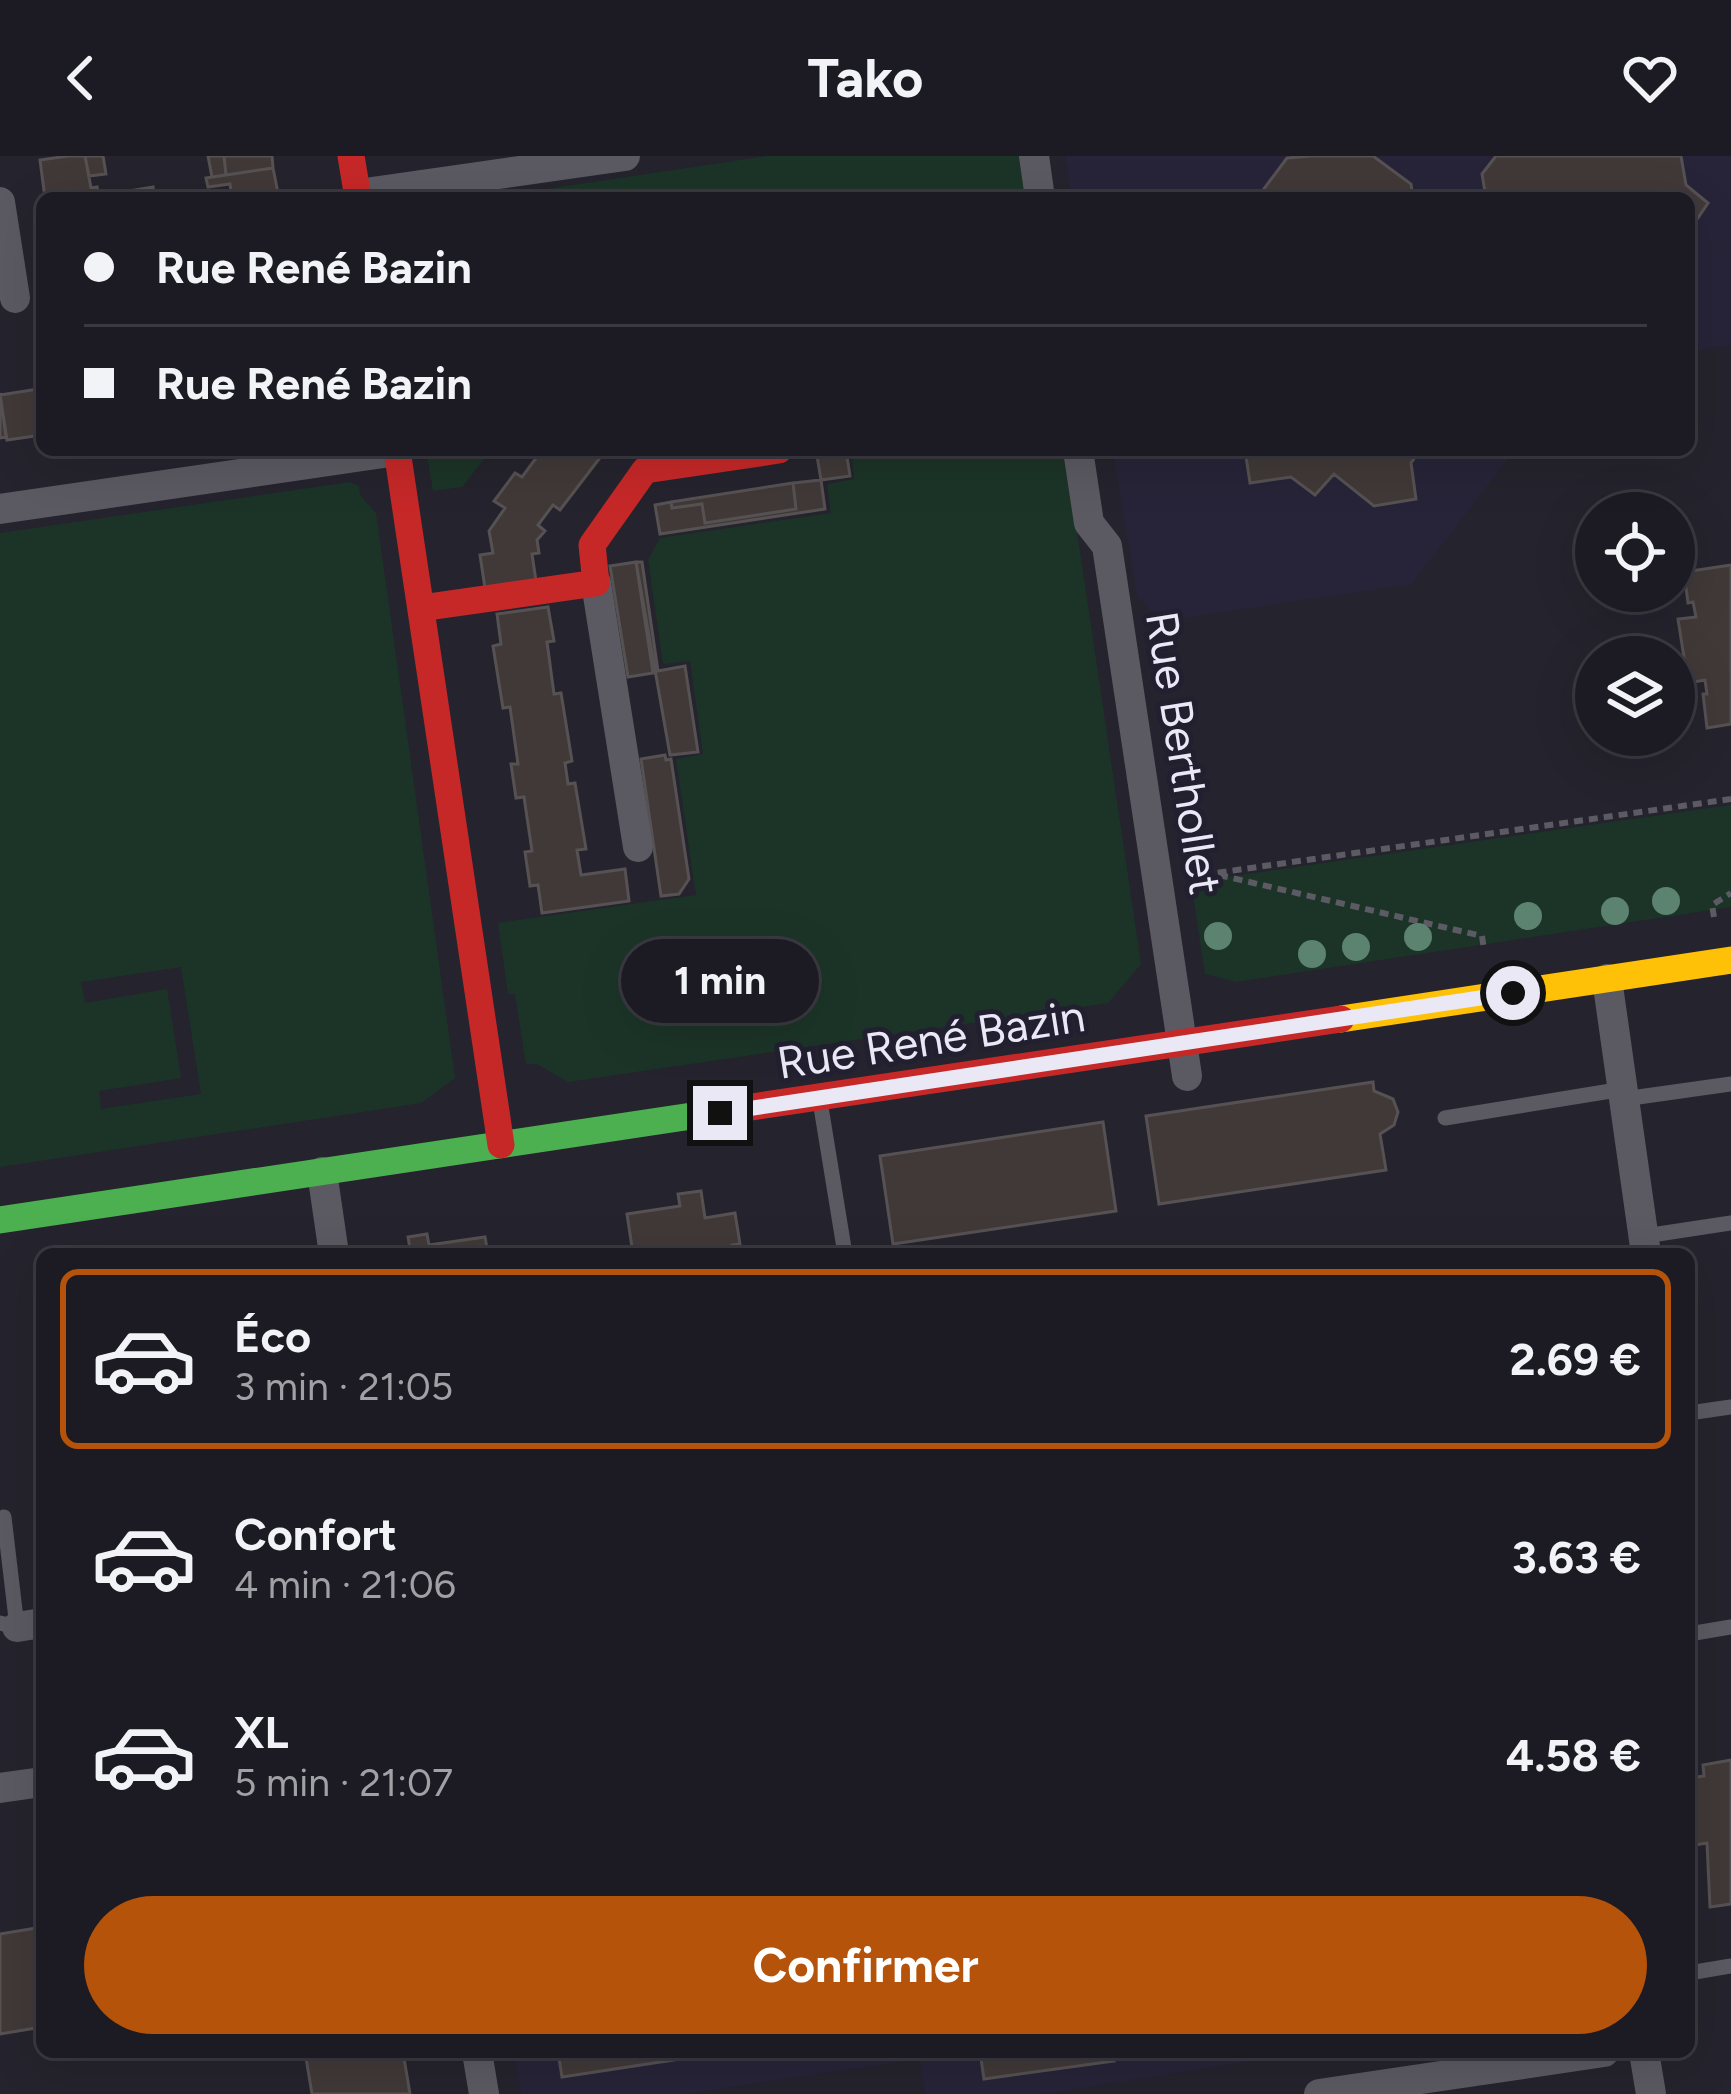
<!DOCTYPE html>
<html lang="fr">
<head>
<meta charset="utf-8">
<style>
  :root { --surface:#1c1a22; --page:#25232a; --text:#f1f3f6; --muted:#a0a1a5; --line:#3a3840; --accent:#b45309 }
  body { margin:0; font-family:Figtree,sans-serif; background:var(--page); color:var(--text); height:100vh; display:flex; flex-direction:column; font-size:45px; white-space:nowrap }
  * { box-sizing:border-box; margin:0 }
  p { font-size:39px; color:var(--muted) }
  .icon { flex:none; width:66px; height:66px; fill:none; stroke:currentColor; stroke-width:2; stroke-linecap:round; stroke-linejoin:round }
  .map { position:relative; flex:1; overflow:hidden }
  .drawer { position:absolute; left:36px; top:1092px; width:1659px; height:810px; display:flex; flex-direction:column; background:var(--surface); border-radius:18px; box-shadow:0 12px 48px #0002,0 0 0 3px var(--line) }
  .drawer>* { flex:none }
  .top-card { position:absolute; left:36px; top:36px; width:1659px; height:264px; border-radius:18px; box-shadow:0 12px 48px #0002,0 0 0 3px var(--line); display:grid; align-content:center; height:264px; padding:0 48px; background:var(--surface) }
  .buttons { position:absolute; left:1575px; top:336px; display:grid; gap:24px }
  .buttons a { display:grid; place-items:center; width:120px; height:120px; border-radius:50%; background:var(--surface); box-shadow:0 12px 48px #0002,0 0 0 3px var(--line); font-size:60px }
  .end { position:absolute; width:54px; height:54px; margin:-27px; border:15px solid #eae8f5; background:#111; box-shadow:0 0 0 6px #111 }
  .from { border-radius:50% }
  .bubble { position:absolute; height:84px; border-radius:42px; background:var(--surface); box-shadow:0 12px 48px #0002,0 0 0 3px var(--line); font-size:39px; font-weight:700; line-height:84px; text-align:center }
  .top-card b { display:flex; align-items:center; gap:42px; height:114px; font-size:45px }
  .top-card b+b { border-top:3px solid var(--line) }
  .top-card i { width:30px; height:30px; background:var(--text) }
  ul { padding:21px 0 0; list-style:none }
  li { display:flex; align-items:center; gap:36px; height:180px; margin:0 24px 18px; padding:0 24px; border:6px solid transparent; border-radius:18px }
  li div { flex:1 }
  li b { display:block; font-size:45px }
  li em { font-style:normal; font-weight:700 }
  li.on { border-color:var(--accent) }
  li>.icon { width:108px; height:108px; stroke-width:1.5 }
  .button { display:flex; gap:24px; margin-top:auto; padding:24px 48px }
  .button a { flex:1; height:138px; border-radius:72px; background:var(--accent); color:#fff; font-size:48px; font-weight:700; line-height:138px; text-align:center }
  header { display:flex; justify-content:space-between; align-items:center; height:156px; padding:0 48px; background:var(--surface); font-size:54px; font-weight:700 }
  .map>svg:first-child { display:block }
</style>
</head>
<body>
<header><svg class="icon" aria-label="back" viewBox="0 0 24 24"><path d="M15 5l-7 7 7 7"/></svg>Tako<svg class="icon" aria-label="heart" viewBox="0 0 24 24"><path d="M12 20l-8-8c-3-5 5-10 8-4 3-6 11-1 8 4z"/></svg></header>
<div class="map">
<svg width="1731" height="1938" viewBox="0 0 1731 1938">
  <rect width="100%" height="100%" fill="#25232d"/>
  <path fill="#272439" d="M1065,0h666v189l-42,7v-154h-617z
    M1113,294h402l-103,134 -250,37 -25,-25z
    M514,1896h798l-270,42h-117l-6,-35 -235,35h-163z"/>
  <path fill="#1c3428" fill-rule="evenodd" d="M767,0h255l6,42h-541z
    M426,294h65l-29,37 -29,4z
    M851,294h214l76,514 -33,39 -540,79 -31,-18h-11l-11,-70h-7l-10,-71 198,-28 -20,-136 27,-5 -13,-93 -27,3 -15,-104 12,-22 171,-25 -4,-29 27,-5z
    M350,326l9,4 1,9 16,18 79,565 -34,25 -421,64v-634zM181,811l20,127 -100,15 -2,-18 82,-13 -14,-89 -82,14 -4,-21z
    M1731,649v102l-495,75 -31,-8 -14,-92z"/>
  <path fill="#403938" stroke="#565152" stroke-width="3" d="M68,0h17l6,32 6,-1 2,9 -54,2 -5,-38z
    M85,0h18l3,18 -17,2z
    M208,0h16l2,19 -14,2z
    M224,0h48l1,12 -47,7z
    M1311,0h62l38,28 2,14h-156l30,-40z
    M1496,0h185l5,29 22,18 -19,28v-33h-203l-4,-24z
    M273,12l6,30h-47l-2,-14 -22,3 -2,-9z
    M153,31l1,9 -42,2 -1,-4z
    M37,225h5v54l-35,5 -7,-45 38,-6z
    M0,237l6,44 -6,1z
    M542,294h54l-4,4 7,5 -39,51 -7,-5 -15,20 7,6 -8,9 2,13 -7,1 4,27 -51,7 -5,-33 13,-2 -4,-22 16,-23 -11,-7 21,-28 7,4z
    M816,294h30l4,26 -29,4z
    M1245,294h175l-9,13 5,36 -42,7 -40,-32 -19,21 -24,-18 -41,6z
    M821,324l4,29 -165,25 -5,-29 16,-3 1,6 30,-4 3,19 91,-14 -3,-26z
    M793,327l3,26 -91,14 -3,-19 -30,4 -1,-6z
    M636,406h6l16,109 27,-5 13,86 -28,3z
    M636,406l17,111 -25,4 -18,-111z
    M1731,409v159l-24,4 -4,-34h4l-2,-14 -17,3 -10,-64 18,-2 -3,-15 -5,1 -4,-31z
    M548,451l6,34 -7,1 7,52 7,-1 11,68 -7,2 3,21 7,-1 11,66 -9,1 4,25 44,-6 4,32 -87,12 -4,-28 -8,1 -5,-34 7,-1 -8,-54 -8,1 -5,-34h7l-8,-57 -7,1 -10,-62 8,-2 -4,-30z
    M665,599l1,5 5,-1 18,120 -10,15 -18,2 -20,-137z
    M1373,926l1,9 19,8 5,13 -4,13 -14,9 6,36 -227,34 -13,-88z
    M1103,966l13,89 -223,33 -13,-88z
    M701,1035l4,27 30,-5 5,31 -8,1 2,9h-101l-6,-40 53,-8 -2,-12z
    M427,1078l2,11 56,-8 3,17h-77l-3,-17z
    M1731,1604v144l-21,3 -3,-64 -12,2 -6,-67 15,-2 -1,-11z
    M42,1771v100l-42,7v-100z
    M305,1896h98l7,42h-98z
    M558,1896h128l1,6 -125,19z
    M980,1896h132l2,9 -130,18z"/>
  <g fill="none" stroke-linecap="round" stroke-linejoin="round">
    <path stroke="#5c5a63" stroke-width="6" stroke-dasharray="9 6" stroke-linecap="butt" d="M1219,719l263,61 2,14
      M1188,721l543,-78
      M1714,761l-2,-12 19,-12"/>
    <path stroke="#5b5a62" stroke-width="15" d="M1624,943l107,-15
      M820,945l25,153
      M1445,962l178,-29
      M1645,1080l86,-13
      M1689,1257l42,-6
      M0,1467l17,4 -13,-110
      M1689,1478l42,-7
      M1689,1817l42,-7"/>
    <path stroke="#5b5a62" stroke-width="30" d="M1034,0l6,42
      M358,38l267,-38
      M0,46l15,96
      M1078,294l11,73 18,23 80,530
      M0,353l397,-58
      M596,427l42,264
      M1607,823l39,275
      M322,1016l12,82
      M17,1471l25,-4
      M0,1632l42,-6
      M477,1896l7,42
      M1644,1896l7,42
      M1319,1938l285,-42"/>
    <path stroke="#4caf50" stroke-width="27" d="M0,1064l745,-112"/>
    <path stroke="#ffc107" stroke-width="27" d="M1341,863l390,-59"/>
    <path stroke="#c62828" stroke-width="27" d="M351,0l7,42
      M397,294l104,695
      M421,452l175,-25 -4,-38 53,-75 134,-20
      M745,952l596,-89"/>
  </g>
  <g fill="#5b836f">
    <circle cx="1666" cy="745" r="14"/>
    <circle cx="1615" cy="755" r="14"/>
    <circle cx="1528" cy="760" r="14"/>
    <circle cx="1218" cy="780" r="14"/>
    <circle cx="1418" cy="781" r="14"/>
    <circle cx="1356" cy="791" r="14"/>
    <circle cx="1312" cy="798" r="14"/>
  </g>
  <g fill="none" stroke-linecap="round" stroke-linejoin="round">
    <path stroke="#eae8f5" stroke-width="15" d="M720,957l793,-120"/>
  </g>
  <g text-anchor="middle" stroke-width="10" stroke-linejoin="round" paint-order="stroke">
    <g font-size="45" fill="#eae8f5" stroke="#221f31">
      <text transform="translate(1184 597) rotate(81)" y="16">Rue Berthollet</text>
      <text transform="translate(931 883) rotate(-9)" y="16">Rue René Bazin</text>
    </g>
  </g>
</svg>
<div class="buttons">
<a><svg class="icon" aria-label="locate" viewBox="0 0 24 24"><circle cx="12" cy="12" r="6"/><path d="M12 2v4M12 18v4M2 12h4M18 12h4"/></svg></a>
<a><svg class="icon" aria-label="layers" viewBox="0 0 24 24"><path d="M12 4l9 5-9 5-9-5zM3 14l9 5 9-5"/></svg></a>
</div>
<i class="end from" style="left:1513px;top:837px"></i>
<i class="end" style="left:720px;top:957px"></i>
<div class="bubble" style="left:621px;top:783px;width:198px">1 min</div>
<div class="top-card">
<b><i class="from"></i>Rue René Bazin</b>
<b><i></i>Rue René Bazin</b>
</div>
<section class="drawer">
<ul>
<li class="on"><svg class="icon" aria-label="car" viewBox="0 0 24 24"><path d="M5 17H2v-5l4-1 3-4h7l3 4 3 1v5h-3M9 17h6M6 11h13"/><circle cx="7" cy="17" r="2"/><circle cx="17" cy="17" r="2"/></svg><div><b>Éco</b><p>3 min · 21:05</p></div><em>2.69 €</em></li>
<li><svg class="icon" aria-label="car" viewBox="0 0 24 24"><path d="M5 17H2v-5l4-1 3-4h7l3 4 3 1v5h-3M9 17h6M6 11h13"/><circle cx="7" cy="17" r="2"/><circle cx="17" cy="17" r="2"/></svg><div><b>Confort</b><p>4 min · 21:06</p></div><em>3.63 €</em></li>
<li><svg class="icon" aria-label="car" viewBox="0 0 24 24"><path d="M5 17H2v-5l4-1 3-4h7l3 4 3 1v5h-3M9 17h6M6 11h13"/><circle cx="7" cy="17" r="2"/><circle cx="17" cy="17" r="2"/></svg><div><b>XL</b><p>5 min · 21:07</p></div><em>4.58 €</em></li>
</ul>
<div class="button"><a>Confirmer</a></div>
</section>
</div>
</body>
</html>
